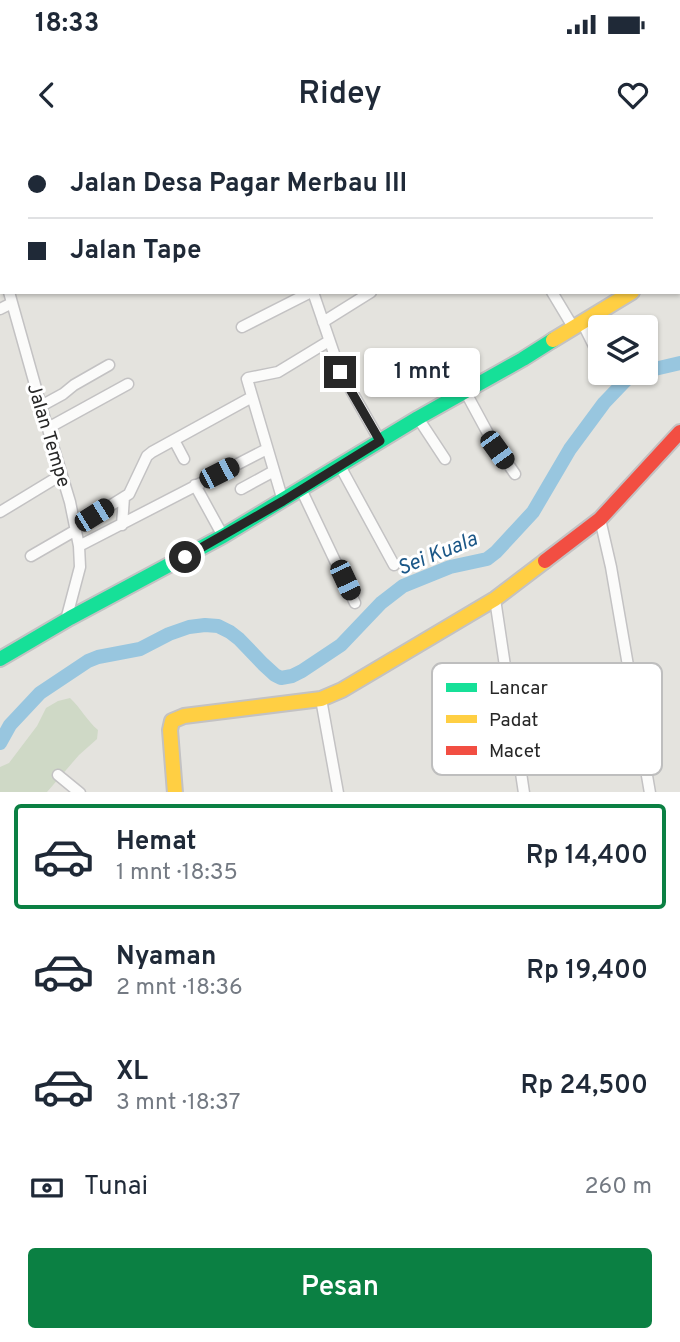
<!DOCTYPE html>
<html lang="id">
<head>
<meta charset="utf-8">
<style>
  :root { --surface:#fff; --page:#f2f2f3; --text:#1f2937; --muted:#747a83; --line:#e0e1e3; --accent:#0b8043 }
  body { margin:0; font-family:Overpass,sans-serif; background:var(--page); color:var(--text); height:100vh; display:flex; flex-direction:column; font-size:26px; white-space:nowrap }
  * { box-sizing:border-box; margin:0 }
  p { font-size:23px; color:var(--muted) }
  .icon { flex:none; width:38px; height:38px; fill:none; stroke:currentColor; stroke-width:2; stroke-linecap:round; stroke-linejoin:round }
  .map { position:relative; height:652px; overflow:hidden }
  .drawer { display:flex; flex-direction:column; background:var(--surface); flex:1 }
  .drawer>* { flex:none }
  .top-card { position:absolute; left:0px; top:0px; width:681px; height:154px; box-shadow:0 2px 5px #0004; display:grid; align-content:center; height:154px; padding:0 28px; background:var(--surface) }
  .buttons { position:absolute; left:588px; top:175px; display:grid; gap:14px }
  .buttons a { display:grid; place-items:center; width:70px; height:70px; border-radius:7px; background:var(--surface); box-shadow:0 2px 5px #0004; font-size:35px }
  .end { position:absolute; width:32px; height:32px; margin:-16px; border:9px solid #272727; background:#fff; box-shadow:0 0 0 4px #fff }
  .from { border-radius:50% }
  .bubble { position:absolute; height:49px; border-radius:7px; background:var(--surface); box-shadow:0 2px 5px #0004; font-size:23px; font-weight:600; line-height:49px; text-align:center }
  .car { position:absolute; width:21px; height:42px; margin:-21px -10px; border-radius:9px; box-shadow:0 0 5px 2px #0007; background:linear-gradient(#222 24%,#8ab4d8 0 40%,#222 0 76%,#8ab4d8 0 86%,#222 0) }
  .top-card b { display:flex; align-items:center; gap:24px; height:66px; font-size:26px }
  .top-card b+b { border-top:2px solid var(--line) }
  .top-card i { width:18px; height:18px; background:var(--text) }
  ul { padding:12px 0 0; list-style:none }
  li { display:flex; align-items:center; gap:21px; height:105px; margin:0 14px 10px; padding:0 14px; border:4px solid transparent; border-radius:7px }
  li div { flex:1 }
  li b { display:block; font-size:26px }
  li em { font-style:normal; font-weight:600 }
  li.selected { border-color:var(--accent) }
  li>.icon { width:63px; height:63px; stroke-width:1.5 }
  .pay { display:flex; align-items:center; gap:18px; height:77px; padding:0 28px; font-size:26px }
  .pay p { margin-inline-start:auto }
  .action { display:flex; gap:14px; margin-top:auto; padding:14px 28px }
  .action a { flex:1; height:80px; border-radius:7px; background:var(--accent); color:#fff; font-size:28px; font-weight:600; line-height:80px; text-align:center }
  .status { display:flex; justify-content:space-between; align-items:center; height:49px; padding:0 35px; background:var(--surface); direction:ltr }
  .status svg { height:19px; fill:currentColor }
  header { display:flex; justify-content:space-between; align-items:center; height:91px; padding:0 28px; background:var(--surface); font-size:32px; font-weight:600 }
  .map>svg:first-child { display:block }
</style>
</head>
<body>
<div class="status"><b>18:33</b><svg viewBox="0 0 49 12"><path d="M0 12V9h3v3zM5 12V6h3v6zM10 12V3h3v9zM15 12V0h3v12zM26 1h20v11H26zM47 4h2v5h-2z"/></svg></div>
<header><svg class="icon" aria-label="back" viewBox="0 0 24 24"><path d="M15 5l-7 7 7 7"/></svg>Ridey<svg class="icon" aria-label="heart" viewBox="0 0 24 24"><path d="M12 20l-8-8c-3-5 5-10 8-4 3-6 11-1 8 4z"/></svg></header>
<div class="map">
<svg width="680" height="653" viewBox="0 0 680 653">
  <rect width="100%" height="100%" fill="#e4e3de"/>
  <path fill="#cfd9c6" d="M70,558c11,10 17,23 28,32l-1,9 -18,16 -32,37 -47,1v-26l9,-4 28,-37 9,-18 12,-7z"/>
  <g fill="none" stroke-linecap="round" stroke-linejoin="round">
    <path stroke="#98c6df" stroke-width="14" d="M646,231l34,-8
      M0,603l10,-18 30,-32 48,-32 10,-4 42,-8 29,-15 20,-7 16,-2 13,1 12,6 9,7 24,25 12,11 6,3 11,-2 10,-5 39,-26 40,-42 22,-17 47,-19 37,-8 9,-7 37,-40 37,-63 34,-46 22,-23 12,-7"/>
    <g stroke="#c3c2c3" stroke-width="13">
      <path id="street" d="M270,0l1,2
        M558,0l2,2
        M223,2l2,-2
        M467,2l1,-2
        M0,56l2,-1
        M0,127l2,5
        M9,152l32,114 29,96 9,44 1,21 -14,53
        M313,152l27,79 40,70
        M552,152l21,35
        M0,169l12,-6
        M323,182l48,-30
        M582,182l15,30
        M242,187l69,-35
        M434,235l16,24
        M465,251l26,48 24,35
        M41,266l22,-12 11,-9 35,-20
        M418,278l27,41
        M48,288l80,-44
        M174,300l10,19
        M340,326l54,99
        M195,345l28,51
        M241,349l33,-18
        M301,349l54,114
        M283,361l-36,-122 1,-1 30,-6 51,-31
        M0,372l61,-37
        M600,379l11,48 39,226
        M122,385l2,-28
        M76,387l53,-33 18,-38 5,-4 100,-55
        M79,406l188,-97
        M31,416l45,-26
        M495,459l29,194
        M321,559l17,94
        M58,635l22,18"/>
    </g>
    <g stroke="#c3c2c3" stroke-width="18">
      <path id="fast" d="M679,123h1
        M0,519l70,-41 153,-82 195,-118 105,-59 30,-19"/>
    </g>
    <g stroke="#c3c2c3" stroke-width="18">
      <path id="slow" d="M553,200l79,-48
        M175,653l-5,-63 2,-9 12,-5 137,-17 21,-9 153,-91 50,-38"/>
    </g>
    <g stroke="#c3c2c3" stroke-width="18">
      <path id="jam" d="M545,421l55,-42 80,-87"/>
    </g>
    <use href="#street" stroke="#fbfbfa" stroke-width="10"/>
    <use href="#fast" stroke="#16e098" stroke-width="14"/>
    <use href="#slow" stroke="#ffcf43" stroke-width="14"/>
    <use href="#jam" stroke="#f24e42" stroke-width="14"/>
  </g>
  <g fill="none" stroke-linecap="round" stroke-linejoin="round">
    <path stroke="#272727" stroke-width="9" d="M185,417l98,-56 97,-60 -40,-69"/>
  </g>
  <g text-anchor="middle" stroke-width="6" stroke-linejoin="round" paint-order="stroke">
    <g font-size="19" fill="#272727" stroke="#fff">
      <text transform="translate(50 295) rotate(73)" y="7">Jalan Tempe</text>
    </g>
    <g font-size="21" font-style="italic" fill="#1b5787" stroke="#fff">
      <text transform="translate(437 413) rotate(-22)" y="7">Sei Kuala</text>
    </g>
  </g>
  <rect x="432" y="523" width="230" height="112" rx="10" fill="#fff" stroke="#bebebe" stroke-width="2"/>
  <rect x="446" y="543" width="31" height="9" fill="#16e098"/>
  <rect x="446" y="575" width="31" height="8" fill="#ffcf43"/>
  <rect x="446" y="606" width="31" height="9" fill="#f24e42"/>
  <g font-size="19" fill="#272727">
    <text x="489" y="554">Lancar</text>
    <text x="489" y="586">Padat</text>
    <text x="489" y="617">Macet</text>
  </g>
</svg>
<div class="buttons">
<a><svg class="icon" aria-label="layers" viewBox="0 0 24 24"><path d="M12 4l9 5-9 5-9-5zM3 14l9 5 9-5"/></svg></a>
</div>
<i class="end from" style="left:185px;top:417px"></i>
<i class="end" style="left:340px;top:232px"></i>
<div class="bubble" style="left:364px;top:208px;width:116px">1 mnt</div>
<i class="car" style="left:497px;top:310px;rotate:144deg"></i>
<i class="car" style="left:219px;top:333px;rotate:63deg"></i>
<i class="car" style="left:94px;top:375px;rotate:58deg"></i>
<i class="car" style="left:345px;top:440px;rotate:155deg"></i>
<div class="top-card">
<b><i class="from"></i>Jalan Desa Pagar Merbau III</b>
<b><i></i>Jalan Tape</b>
</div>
</div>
<section class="drawer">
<ul>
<li class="selected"><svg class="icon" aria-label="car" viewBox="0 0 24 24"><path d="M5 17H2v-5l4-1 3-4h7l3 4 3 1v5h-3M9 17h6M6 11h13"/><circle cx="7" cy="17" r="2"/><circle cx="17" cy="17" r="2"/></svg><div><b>Hemat</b><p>1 mnt · 18:35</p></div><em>Rp 14,400</em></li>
<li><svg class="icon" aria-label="car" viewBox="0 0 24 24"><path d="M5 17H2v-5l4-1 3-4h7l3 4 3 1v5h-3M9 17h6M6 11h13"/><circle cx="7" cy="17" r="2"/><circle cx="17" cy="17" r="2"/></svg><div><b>Nyaman</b><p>2 mnt · 18:36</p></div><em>Rp 19,400</em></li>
<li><svg class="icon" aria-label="car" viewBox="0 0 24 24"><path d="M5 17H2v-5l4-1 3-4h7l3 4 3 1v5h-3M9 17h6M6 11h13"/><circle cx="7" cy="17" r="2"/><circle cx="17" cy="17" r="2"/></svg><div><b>XL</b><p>3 mnt · 18:37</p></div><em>Rp 24,500</em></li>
</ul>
<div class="pay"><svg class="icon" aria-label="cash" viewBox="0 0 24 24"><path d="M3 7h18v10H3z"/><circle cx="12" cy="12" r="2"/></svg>Tunai<p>260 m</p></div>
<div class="action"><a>Pesan</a></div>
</section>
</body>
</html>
